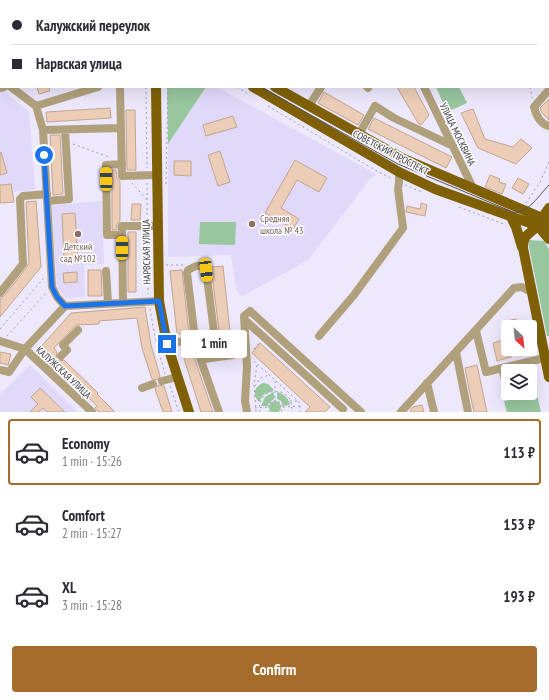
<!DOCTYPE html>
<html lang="en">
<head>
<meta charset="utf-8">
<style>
  :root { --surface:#fff; --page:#f7f7f7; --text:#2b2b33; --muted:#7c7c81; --line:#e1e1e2; --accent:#a66c2c }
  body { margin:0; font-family:"PT Sans Narrow",sans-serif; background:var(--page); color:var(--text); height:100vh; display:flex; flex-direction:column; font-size:15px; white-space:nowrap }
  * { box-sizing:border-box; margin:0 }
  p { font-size:13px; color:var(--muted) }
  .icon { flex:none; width:22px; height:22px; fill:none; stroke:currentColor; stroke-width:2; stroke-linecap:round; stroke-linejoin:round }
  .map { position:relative; height:412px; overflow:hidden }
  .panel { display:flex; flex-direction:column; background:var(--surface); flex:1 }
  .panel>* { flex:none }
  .banner { position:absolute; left:0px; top:0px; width:549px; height:88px; box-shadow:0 4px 16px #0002; display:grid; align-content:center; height:88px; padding:0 12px; background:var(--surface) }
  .needle { width:26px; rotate:153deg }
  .tools { position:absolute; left:501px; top:320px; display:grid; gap:8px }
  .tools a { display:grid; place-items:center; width:36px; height:36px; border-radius:4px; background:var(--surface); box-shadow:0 4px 16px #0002; font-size:20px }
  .end { position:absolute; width:18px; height:18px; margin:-9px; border:5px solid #1a73e8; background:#fff; box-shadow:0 0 0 2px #fff }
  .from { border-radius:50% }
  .bubble { position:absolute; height:28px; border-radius:4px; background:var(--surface); box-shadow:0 4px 16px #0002; font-size:13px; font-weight:800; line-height:28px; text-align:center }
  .car { position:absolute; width:12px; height:24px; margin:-12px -6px; border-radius:5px; box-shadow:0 0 3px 1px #0007; background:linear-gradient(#f5c518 24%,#345 0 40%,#f5c518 0 76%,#345 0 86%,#f5c518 0) }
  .banner b { display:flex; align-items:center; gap:14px; height:38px; font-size:15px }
  .banner b+b { border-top:1px solid var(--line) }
  .banner i { width:10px; height:10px; background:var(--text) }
  ul { padding:7px 0 0; list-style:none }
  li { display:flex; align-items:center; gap:12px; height:66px; margin:0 8px 6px; padding:0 4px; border:2px solid transparent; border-radius:4px }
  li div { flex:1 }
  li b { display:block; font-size:15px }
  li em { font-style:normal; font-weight:800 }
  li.selected { border-color:var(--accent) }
  li>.icon { width:36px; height:36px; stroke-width:1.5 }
  .button { display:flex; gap:8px; margin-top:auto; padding:8px 12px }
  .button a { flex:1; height:46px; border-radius:4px; background:var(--accent); color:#fff; font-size:16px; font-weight:800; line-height:46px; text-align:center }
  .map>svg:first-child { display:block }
</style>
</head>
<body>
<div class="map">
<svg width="549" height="412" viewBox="0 0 549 412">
  <rect width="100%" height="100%" fill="#ede8fc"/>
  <path fill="#e1d9fa" d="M0,81h1v6h3l1,5 24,20 6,78 -23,2 2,10 -14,1z
    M206,87h11l159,87 -6,5 -62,81 -67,37 -5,-8 -5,-34 -63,2v-113z
    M102,201l2,63 -20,1 1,32 -19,1 -9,-10 -6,-83z
    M30,365l48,47h-78v-18z"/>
  <path fill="#98c69d" d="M167,87h39l-38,57z
    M436,87h23l8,16 -20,9z
    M200,222h36l-1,23 -36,-1z
    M529,240l15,1 5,8v87h-2l-18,-89z
    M263,383l5,1 6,6 -11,5 -4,7c-7,-7 -5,-15 4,-19z
    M274,392v7l-4,3 -3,4h-6l4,-9z
    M277,392c7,2 12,6 13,13l-7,1 -2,-5 -4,-2z
    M537,395l4,17h-34l-3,-11z
    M269 407a6 6 0 1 1 12 0a6 6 0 1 1-12 0Z"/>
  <path fill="#eccdb7" stroke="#c2a48f" d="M37,87h12l1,4 -11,3z
    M397,87h17l15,28 -8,10 -3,-2z
    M324,92l40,23 -6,10 -40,-22z
    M549,99v21l-7,-7 -2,-5z
    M110,108l1,10 -64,4 -1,-10z
    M473,109l12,30 28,8 8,-8 11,9 -16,16 -38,-16 -17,-35z
    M126,110h9l1,60h-9z
    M233,116l4,11 -31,9 -3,-11z
    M374,118l78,39 -6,11 -78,-39z
    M50,135h10l3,59 -10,1z
    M220,151l10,31 -12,4 -10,-31z
    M1,152l6,21 -7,2v-22z
    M295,160l32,18 -8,14 -22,-12 -16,28 18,11 -6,10 -28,-16z
    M174,161h17v15l-17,-1z
    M112,170h4l1,9 3,2v40l-3,3v6h-5z
    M490,175l10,4 -1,3 7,2 -4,10 -17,-7z
    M518,178l11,6 -6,10 -11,-6z
    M11,184l3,18 -14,1v-18z
    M36,201l5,66 -41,50v-18l4,-3 23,-29 2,-4 -3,-61z
    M421,203l6,2 -2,11 -19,-4 1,-6 13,3z
    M132,204h9l-1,16h-9z
    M75,213l3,47h-14l-2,-46z
    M128,232h8v60h-8z
    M223,266l9,84 -11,1v-5l-10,-79z
    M88,270h13l1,26h-14z
    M182,270l7,63 -12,1 -7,-63z
    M77,272v10l-13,1 -1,-10z
    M145,307l6,38 9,31 -3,4 -5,-1 -10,-31 -5,-30 -38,3v3l-23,1 -22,23 3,4 -1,6h-4l-3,2 -10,-11 32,-36z
    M516,319l2,8h-10v10l-2,1 -4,-16z
    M506,339l5,18 -14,4 -4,-18z
    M260,343l23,21 47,43 -5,5h-20l5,-5 -58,-54z
    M191,346l3,11 19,55h-12l-20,-63z
    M0,352l11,2 -3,11 -8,-2z
    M64,360l34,33 -1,1 18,18h-16l-4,-4 2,-2 -40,-39 2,-2v-4z
    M477,365l10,47h-13l-5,-23 -4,-21z
    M158,385l6,1 8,26h-9l-8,-23z
    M40,388l25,24h-18l-4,-4 -5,4h-8l8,-8 -7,-7z
    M422,405l2,7h-13l-1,-2 3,-3z"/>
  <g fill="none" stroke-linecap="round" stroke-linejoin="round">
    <path stroke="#a29eaf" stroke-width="1" stroke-dasharray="2 3" stroke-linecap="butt" d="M128,0l2,1
      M391,0l1,1
      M15,1l1,-1
      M0,77h1
      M146,87l1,81
      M237,87l11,7
      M530,87l2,11
      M268,106l107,64 16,8
      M73,144l36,13
      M132,183l15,17
      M147,183v37
      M166,184l2,-97
      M405,185l17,7
      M526,203l14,-21 9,-20
      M459,207l47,18
      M147,233l1,61
      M166,265h17
      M150,309l6,33 9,32
      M0,329l44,-51
      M7,336l39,-43
      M254,349l6,-7
      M254,361l46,42v9
      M275,381v19
      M170,386l9,26
      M255,386l5,-8 9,-3
      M290,401h7
      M283,407l17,-1
      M255,408l13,-1
      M256,412l-2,-28 3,-19
      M260,412c-6,-27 37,-28 31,0
      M270,412l-2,-4 1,-5 7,-3 6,4v5l-1,3"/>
    <path stroke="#b1a07c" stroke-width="8" d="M181,0v1
      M230,0v1
      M277,0v1
      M338,0v1
      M381,0l1,1
      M450,0l14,1
      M157,1v-1
      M548,17h1
      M0,50l1,4
      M548,68l1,2
      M11,87l25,19
      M120,87l2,89 34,-1
      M367,87l1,1
      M424,87l50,103
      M0,88l4,-1
      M549,90l-15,17c2,8 6,17 15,19
      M36,106l7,24 9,157 5,10 8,9
      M36,106l62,-19
      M309,106l12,-19
      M43,130l78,-2
      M359,134l16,-28 19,12 59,28
      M122,164l-16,1 1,70h15
      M47,201l22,-2 -4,-69
      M196,266h6l4,4 10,77 -1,7 -4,4 -7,1 -5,-4 -4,-16 -8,-66 1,-3z
      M106,271l2,32
      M0,293l23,-29 -3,-65 3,-3 24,-2
      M123,302l-1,-76h35
      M245,320l98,89
      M476,331l10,41 16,-4
      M319,336l35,-41 49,-67 -5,-39 1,-7v-10
      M0,341l25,8 67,63
      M167,344l28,-5
      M456,352l12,60
      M199,355l20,57
      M61,356l6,-6 -4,-5 15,-15
      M211,358l22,-3
      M0,370l9,2 16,-23 40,-43 94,-5
      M47,370l7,-7
      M162,381l15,-4
      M427,383l7,29
      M142,388l11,-4
      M507,388l-5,-20 43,-10
      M247,412l-2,-11 2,-35 -3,-50 6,-5 111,101
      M401,412l113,-124 8,-1 9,5"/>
    <path stroke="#7f6006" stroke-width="10" d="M0,0h3
      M83,0l2,1
      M112,0l2,1
      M156,87l3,214 8,43 22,68
      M253,87l146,85 36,17 114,41
      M275,87l127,71 147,63
      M549,208c-4,5 -7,11 -11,17 -8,10 -15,8 -15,23l26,129
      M511,217l5,10 6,20
      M538,226l11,13"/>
    <path stroke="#524f5d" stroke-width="1" d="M96,0l3,1
      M261,87l137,77 115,48c14,3 27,-18 36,-27"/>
  </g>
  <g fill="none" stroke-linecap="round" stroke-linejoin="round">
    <path stroke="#1a73e8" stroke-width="5" d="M44,155l8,132 5,10 8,9 94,-5 8,43"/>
  </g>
  <g fill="#8d6e63" stroke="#fff" stroke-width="1.5">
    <circle cx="252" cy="224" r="4"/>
    <circle cx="78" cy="234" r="4"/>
  </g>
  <g text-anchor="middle" stroke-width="3" stroke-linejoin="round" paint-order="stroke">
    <g font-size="10" fill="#373441" stroke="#fff">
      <text transform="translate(458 134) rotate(64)" y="4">УЛИЦА МОСКВИНА</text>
      <text transform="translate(391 152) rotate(28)" y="4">СОВЕТСКИЙ ПРОСПЕКТ</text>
      <text transform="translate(146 252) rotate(-91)" y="4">НАРВСКАЯ УЛИЦА</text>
      <text transform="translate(64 372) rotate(43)" y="4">КАЛУЖСКАЯ УЛИЦА</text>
    </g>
    <g font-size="10" fill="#785e54" stroke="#fff" text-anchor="start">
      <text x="260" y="222">Средняя<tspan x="260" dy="12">школа № 43</tspan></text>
      <text x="78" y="250" text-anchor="middle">Детский<tspan x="78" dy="12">сад №102</tspan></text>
    </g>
  </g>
</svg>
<div class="tools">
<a><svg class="needle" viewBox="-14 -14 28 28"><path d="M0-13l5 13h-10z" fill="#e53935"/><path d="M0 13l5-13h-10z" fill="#7c7c81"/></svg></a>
<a><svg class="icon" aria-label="layers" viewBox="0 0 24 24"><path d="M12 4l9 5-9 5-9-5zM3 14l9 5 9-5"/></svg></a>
</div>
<i class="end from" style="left:44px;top:155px"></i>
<i class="end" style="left:167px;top:344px"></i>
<div class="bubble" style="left:181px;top:330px;width:66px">1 min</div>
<i class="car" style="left:106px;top:179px;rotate:359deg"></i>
<i class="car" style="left:122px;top:248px;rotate:0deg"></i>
<i class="car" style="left:206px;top:270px;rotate:173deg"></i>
<div class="banner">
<b><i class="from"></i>Калужский переулок</b>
<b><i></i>Нарвская улица</b>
</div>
</div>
<section class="panel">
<ul>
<li class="selected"><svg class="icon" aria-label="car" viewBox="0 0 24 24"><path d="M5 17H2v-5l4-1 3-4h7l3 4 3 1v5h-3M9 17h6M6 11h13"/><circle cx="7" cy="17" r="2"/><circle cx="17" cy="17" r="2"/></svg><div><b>Economy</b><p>1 min · 15:26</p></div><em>113 ₽</em></li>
<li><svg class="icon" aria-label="car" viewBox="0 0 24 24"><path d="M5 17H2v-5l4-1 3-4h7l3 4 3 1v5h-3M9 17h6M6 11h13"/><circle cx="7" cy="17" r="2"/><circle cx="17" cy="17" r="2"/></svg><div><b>Comfort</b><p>2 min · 15:27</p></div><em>153 ₽</em></li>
<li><svg class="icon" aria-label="car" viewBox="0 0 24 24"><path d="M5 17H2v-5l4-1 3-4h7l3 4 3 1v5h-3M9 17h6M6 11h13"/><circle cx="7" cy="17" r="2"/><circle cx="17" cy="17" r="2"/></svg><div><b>XL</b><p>3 min · 15:28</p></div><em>193 ₽</em></li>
</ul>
<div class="button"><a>Confirm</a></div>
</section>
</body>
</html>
